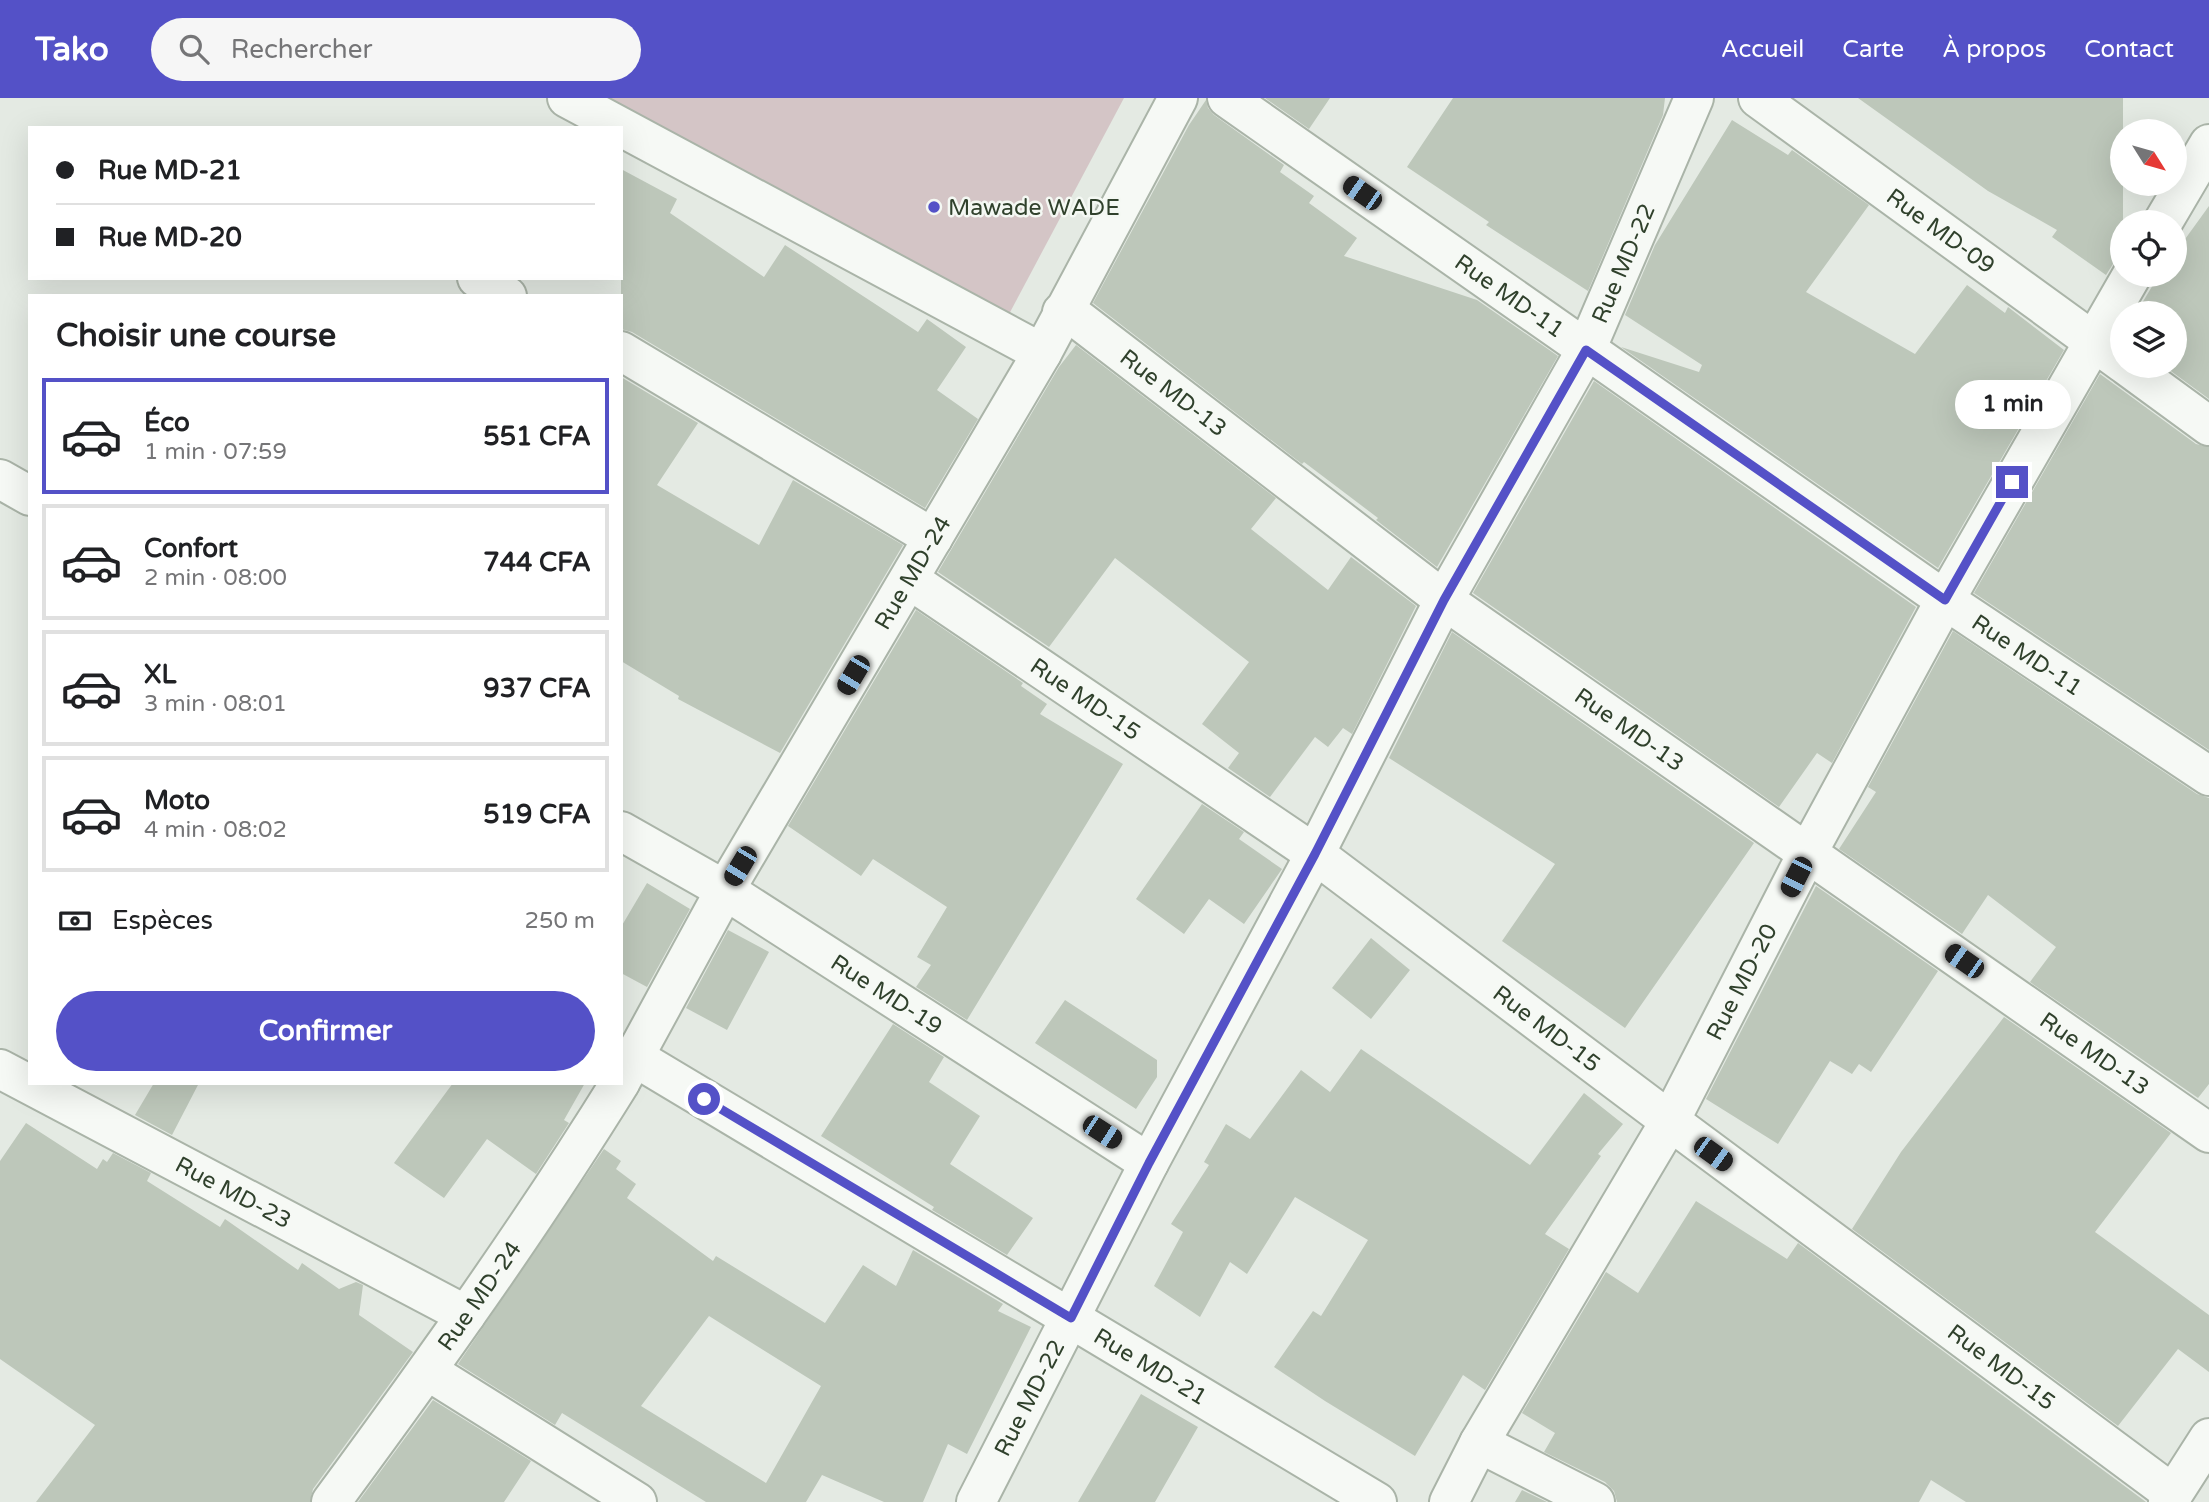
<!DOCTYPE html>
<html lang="fr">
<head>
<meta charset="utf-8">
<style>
  :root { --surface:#fff; --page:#f6f6f6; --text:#202124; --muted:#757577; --line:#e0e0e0; --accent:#5451c7 }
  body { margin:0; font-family:"Varela Round",sans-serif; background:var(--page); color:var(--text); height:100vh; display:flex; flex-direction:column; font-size:26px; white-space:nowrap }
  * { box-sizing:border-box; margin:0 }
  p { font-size:23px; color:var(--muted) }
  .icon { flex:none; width:38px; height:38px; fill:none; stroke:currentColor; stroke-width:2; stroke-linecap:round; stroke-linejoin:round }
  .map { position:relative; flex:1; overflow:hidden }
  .details { position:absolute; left:28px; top:196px; width:595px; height:791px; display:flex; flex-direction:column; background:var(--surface); border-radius:0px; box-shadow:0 7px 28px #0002 }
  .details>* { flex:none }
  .hud { position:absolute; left:28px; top:28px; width:595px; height:154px; border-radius:0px; box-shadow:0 7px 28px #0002; display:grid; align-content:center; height:154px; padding:0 28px; background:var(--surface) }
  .needle { width:46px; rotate:127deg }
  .tools { position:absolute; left:2110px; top:21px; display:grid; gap:14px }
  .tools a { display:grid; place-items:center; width:77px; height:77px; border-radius:50%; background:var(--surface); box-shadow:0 7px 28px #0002; font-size:35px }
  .end { position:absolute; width:32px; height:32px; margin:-16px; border:9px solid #5451c7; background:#fff; box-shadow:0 0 0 4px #fff }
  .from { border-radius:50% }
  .bubble { position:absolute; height:49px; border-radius:24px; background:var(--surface); box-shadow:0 7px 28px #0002; font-size:23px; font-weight:700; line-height:49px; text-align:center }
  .car { position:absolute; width:21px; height:42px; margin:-21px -10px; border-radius:9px; box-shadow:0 0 5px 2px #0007; background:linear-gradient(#222 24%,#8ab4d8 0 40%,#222 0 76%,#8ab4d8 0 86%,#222 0) }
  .hud b { display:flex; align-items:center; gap:24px; height:66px; font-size:26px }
  .hud b+b { border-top:2px solid var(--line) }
  .hud i { width:18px; height:18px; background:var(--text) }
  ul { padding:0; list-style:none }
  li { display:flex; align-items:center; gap:21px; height:116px; margin:0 14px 10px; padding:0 14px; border:4px solid var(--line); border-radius:0px }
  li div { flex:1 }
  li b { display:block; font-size:26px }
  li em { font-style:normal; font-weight:700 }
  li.active { border-color:var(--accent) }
  li>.icon { width:63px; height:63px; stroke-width:1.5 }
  h2 { padding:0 28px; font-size:32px; line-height:84px }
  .pay { display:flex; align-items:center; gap:18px; height:77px; padding:0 28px; font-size:26px }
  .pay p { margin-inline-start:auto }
  .button { display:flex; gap:14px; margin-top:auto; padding:14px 28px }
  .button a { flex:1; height:80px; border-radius:42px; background:var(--accent); color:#fff; font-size:28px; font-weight:700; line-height:80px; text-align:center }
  header { display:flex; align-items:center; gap:42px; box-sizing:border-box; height:98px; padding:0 35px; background:var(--accent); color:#fff }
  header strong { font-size:33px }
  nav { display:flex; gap:38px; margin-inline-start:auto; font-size:24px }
  .search { width:490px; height:63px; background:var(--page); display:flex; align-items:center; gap:18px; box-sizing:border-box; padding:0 24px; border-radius:38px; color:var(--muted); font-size:26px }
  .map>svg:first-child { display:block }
</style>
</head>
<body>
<header>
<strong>Tako</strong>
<div class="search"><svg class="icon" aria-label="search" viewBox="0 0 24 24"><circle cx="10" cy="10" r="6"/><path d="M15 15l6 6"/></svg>Rechercher</div>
<nav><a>Accueil</a><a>Carte</a><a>À propos</a><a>Contact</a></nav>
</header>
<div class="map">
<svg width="2209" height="1404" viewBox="0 0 2209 1404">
  <rect width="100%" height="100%" fill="#e4eae3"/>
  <path fill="#d4c5c6" d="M599,0h525l-116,218z"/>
  <path fill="#bdc7ba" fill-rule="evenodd" d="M1265,0h65l-21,31z
    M1453,0h212l-2,17 -75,176 -102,-66 3,-3 -82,-55z
    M1858,0h265v158l-10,8 -7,11 -54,-38 5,-7 -69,-39z
    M1206,2l2,8 6,7 70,50 -4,7 34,24 -5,7 48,35 -13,18 133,44 81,56 -121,211 -61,-47 2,-2 -74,-56 -2,2 -209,-161 96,-178z
    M1732,22l56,35 4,-5 77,55 -63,87 109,62 52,-69 38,28 3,-6 56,43 -126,218 -317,-221 78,25 3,-7 -77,-50 30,-70z
    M621,71l56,30 -7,14 94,64 21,-32 133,87 9,-13 39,28 -29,43 41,29 -53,89 -293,-176 -11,-3z
    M2209,108v193l-45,-33h11v-53h-39l23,-38h16v-22z
    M1076,247l200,153 -25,31 77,61 23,-33 65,49 -64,128 -9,-6 -15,19 -13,-10 -45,60 -42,-29 11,-15 -37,-29 47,-62 -134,-104 -66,89 -111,-75 121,-205z
    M2100,276l96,70 13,3v303l-235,-157z
    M621,279l77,46 -41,62 102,60 34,-65 110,65 -123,208 -102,-54 1,-3 -58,-35z
    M1594,283l322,226 -84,156 -15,-10 -38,54 -306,-214z
    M916,512l107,73 -2,3 26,18 -7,10 83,50 -156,256 -51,-33 15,-22 -14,-8 30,-50 -74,-48 -12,17 -73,-50z
    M1953,533l244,163 12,4v286l-11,14 -168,-116 26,-35 -68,-52 -26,39 -123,-85 37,-57 -8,-5z
    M1452,534l302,211 -129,185 -123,-87 53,-77 -166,-106z
    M1202,706l42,28 -5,7 43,30 -38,55 -35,-25 -25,35 -48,-35z
    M647,785l43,26 -43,78 -26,-14v-46z
    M1816,788l122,85 -67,101 -12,-8 -7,10 -22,-13 -52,83 -72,-45z
    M728,832l41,22 -42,78 -41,-22z
    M1371,840l39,32 -39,49 -39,-31z
    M1065,902l92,60v17l-21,32 -101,-66z
    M2004,919l167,116 -76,99 114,83v57l-31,-23 -60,77 -266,-197 49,-77z
    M893,926l51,33 -15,25 51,34 -30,48 83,54 -26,37 -75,-45 2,-3 -113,-71z
    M1361,951l169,116 54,-72 39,31 -25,30 3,2 -56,78 24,15 -84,141 -22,-15 -48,81 -90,-55 -51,-34 39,-56 8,5 47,-76 -73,-43 -48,77 -17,-12 -30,55 -46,-31 29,-54 -12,-8 38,-59 -5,-3 22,-38 24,15 51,-69 29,22z
    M154,985h45l-27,52 -37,-20z
    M453,985h132l-21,37 5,3 -33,51 -49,-35 -43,59 -50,-35z
    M26,1025l71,46 6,-10 4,3 6,-9 38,20 -4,8 73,46 5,-8 73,51 4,-7 37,26 17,-7 7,3 -4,30 54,37 -100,137 -3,13h-274l59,-77 -95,-66v-198z
    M604,1051l17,12 -5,8 20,15 -9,14 86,63 3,-5 109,67 38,-58 33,21 17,-36 90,54 -5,7 33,16 -64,127 -19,-10 -25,58h-39l-62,-27 -16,27h-100l-144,-89 -7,12 -97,-61zM709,1218l112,70 -55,97 -125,-77z
    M1696,1103l91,58 11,-16 348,259h-180l-35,-22 -12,22h-302l-3,-11 -9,-9 -61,-30 11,-19 -33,-20 84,-141 32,21z
    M1141,1296l57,33 -43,75h-77z
    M433,1302l98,61 -27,41h-146z
    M1522,1392l25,12h-32z"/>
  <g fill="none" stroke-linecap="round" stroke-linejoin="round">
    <g stroke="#aab4a8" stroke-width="42">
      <g id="minor">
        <path d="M567,0l475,255"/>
        <path id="s1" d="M1227,0l718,502 264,176"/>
        <path id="s2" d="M1758,0l365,265"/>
        <path d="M2163,124l46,-78"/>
        <path d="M477,180l30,18"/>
        <path id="s3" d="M1062,214l17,8 365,280 765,533"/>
        <path d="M621,253l312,187"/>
        <path d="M2127,268l82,60"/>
        <path d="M0,381l30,17"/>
        <path id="s4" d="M910,482l405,274 355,267 503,373"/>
        <path id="s5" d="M621,733l104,59 424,273"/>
        <path id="s6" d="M636,960l741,444"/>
        <path id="s7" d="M0,971l466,246"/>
        <path id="s8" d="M621,983l104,-191 317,-537 136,-255"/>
        <path d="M428,1273l209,131"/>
        <path d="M1479,1345l116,59"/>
        <path id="s9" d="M331,1404c101,-137 199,-274 289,-419"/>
        <path id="s10" d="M976,1404l173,-339 166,-309 129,-254 142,-250 108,-252"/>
        <path id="s11" d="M1449,1404l30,-59 191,-322 138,-269 137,-252 187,-325"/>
        <path d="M2168,1404l41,-64"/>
      </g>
    </g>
    <use href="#minor" stroke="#f6f9f5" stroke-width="38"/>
  </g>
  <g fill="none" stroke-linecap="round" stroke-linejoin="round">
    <path stroke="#5451c7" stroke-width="9" d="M704,1001l367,219 78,-155 166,-309 129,-254 142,-250 359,250 67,-118"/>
  </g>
  <circle fill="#5451c7" stroke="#f4f8f3" stroke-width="2.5" cx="934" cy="109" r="7"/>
  <g text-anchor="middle" stroke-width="5" stroke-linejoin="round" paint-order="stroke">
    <g font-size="23" fill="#30412c" stroke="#f4f8f3" text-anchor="start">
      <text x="948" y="117">Mawade WADE</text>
    </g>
    <g font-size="23" fill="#30412c" stroke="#f4f8f3">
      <text dy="8" stroke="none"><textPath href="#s2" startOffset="226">Rue MD-09</textPath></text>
      <text dy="8" stroke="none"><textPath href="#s10" startOffset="1398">Rue MD-22</textPath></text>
      <text dy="8" stroke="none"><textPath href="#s1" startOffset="345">Rue MD-11</textPath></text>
      <text dy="8" stroke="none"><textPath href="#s3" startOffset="138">Rue MD-13</textPath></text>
      <text dy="8" stroke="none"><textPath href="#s8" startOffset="586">Rue MD-24</textPath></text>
      <text dy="8" stroke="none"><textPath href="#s1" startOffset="975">Rue MD-11</textPath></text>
      <text dy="8" stroke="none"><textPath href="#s4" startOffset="212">Rue MD-15</textPath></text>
      <text dy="8" stroke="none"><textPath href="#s3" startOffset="705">Rue MD-13</textPath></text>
      <text dy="8" stroke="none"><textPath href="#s11" startOffset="597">Rue MD-20</textPath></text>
      <text dy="8" stroke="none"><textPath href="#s5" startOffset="312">Rue MD-19</textPath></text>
      <text dy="8" stroke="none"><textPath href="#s4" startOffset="779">Rue MD-15</textPath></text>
      <text dy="8" stroke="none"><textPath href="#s3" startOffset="1272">Rue MD-13</textPath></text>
      <text dy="8" stroke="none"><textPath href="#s7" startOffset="264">Rue MD-23</textPath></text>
      <text dy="8" stroke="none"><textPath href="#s9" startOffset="254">Rue MD-24</textPath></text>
      <text dy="8" stroke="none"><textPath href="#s6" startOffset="600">Rue MD-21</textPath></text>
      <text dy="8" stroke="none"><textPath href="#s4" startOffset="1346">Rue MD-15</textPath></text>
      <text dy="8" stroke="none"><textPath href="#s10" startOffset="117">Rue MD-22</textPath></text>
    </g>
  </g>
</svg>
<div class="tools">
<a><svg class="needle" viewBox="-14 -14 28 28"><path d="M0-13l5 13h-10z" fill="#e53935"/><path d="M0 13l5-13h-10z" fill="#757577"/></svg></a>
<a><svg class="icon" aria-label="locate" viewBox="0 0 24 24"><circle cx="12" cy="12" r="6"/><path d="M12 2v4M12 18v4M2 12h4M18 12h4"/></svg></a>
<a><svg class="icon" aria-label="layers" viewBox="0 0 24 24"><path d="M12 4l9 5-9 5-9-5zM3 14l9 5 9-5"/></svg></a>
</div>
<i class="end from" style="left:704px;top:1001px"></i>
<i class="end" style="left:2012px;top:384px"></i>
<div class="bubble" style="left:1955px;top:282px;width:116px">1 min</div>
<i class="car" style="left:1362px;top:95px;rotate:305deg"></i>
<i class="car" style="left:853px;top:577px;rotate:211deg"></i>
<i class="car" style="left:740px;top:768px;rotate:211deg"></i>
<i class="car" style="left:1796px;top:779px;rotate:207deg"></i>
<i class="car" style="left:1964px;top:863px;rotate:305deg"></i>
<i class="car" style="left:1102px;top:1034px;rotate:123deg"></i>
<i class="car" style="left:1713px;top:1056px;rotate:126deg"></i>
<div class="hud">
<b><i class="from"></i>Rue MD-21</b>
<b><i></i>Rue MD-20</b>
</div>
<section class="details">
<h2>Choisir une course</h2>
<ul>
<li class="active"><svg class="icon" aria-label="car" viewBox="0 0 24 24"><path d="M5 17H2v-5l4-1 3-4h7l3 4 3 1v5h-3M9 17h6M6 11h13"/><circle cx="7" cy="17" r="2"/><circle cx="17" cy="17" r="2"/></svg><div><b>Éco</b><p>1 min · 07:59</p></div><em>551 CFA</em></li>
<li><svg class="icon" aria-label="car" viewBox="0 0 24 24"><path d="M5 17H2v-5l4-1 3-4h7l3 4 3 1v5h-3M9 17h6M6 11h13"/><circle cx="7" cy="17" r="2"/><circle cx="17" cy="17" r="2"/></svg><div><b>Confort</b><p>2 min · 08:00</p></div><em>744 CFA</em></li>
<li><svg class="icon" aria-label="car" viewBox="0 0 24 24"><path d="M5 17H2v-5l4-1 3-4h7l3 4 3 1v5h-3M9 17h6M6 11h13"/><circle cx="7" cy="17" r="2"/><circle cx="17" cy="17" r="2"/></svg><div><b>XL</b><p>3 min · 08:01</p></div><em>937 CFA</em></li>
<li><svg class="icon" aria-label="car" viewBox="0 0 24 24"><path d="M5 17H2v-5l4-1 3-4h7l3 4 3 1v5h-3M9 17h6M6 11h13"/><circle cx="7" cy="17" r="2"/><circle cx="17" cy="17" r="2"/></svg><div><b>Moto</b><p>4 min · 08:02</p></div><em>519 CFA</em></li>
</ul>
<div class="pay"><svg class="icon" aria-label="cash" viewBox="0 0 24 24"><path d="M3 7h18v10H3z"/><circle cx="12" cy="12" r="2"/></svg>Espèces<p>250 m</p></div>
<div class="button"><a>Confirmer</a></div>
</section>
</div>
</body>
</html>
